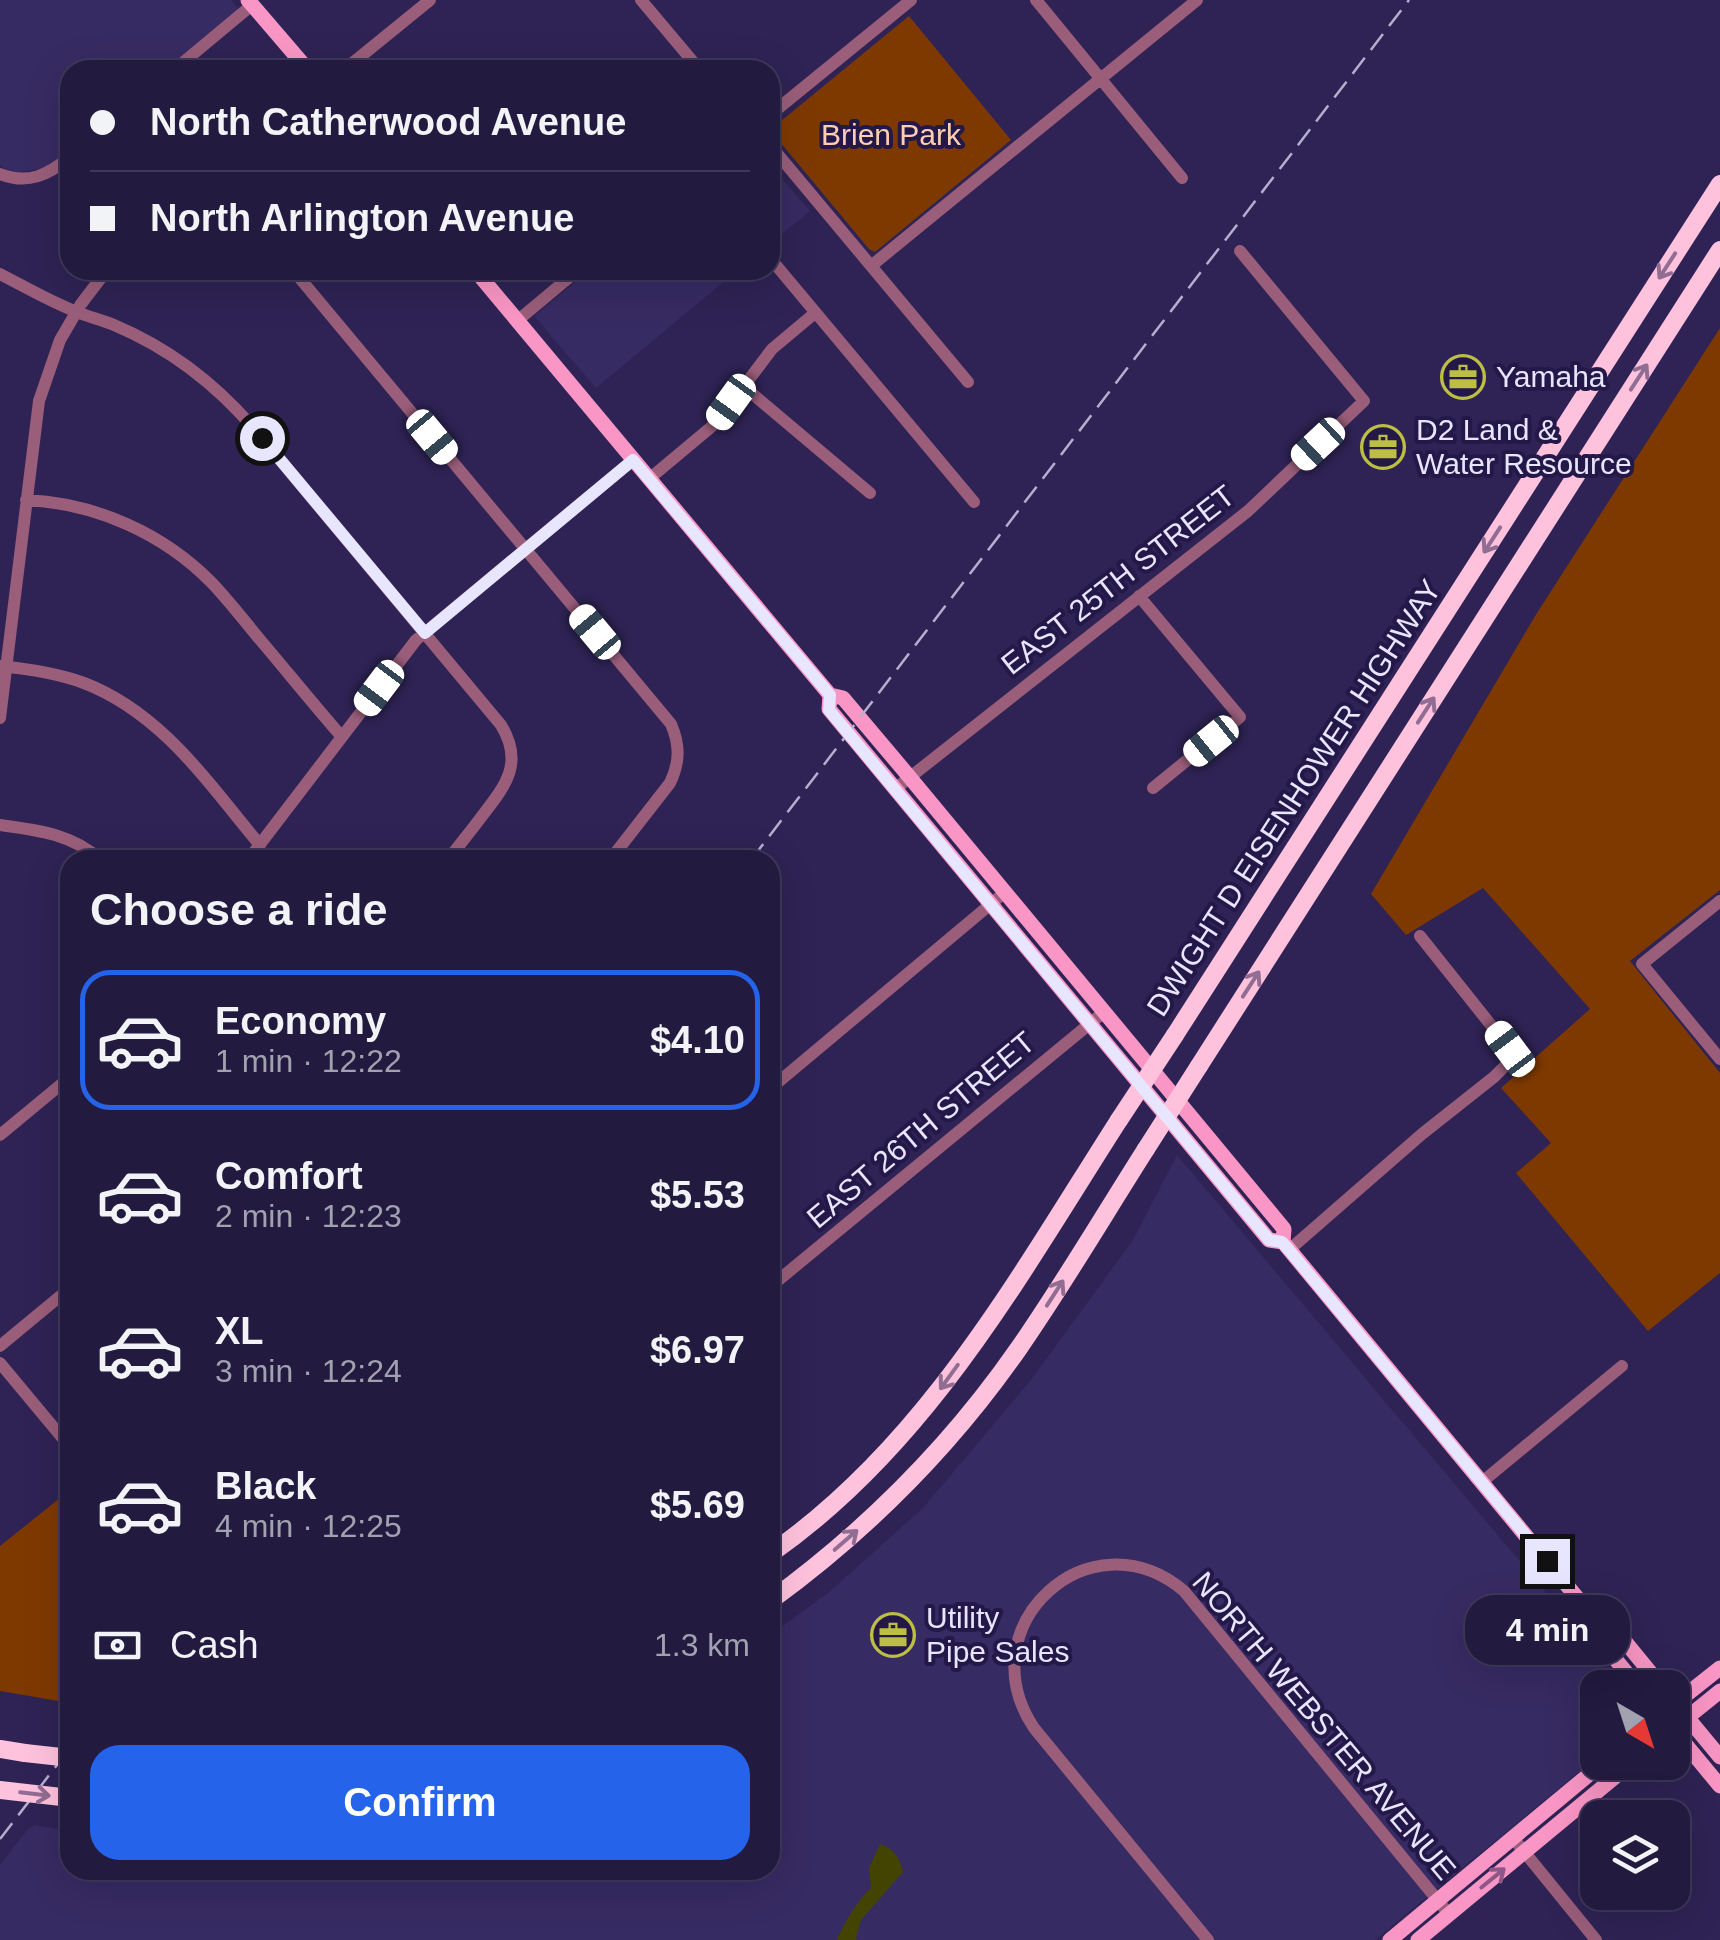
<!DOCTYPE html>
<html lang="en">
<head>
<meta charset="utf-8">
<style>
  :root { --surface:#221a3f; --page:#2a2346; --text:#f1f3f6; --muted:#a2a1b0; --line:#3f3859; --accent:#2563eb }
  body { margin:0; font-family:Arial,sans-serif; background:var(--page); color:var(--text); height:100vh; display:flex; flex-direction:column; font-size:38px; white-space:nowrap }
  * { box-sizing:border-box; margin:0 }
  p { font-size:32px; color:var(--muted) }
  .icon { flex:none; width:55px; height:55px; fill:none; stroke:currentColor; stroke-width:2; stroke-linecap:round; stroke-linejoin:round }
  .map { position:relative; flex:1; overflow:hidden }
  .drawer { position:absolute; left:60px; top:850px; width:720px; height:1030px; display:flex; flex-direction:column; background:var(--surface); border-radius:30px; box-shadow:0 10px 40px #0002,0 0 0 2px var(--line) }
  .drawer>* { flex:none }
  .guide { position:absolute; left:60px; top:60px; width:720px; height:220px; border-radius:30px; box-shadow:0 10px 40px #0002,0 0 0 2px var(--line); display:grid; align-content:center; height:220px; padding:0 30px; background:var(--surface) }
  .needle { width:65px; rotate:141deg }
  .tools { position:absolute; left:1580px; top:1670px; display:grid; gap:20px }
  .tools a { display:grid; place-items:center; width:110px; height:110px; border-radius:20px; background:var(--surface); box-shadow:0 10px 40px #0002,0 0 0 2px var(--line); font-size:50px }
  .end { position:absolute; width:45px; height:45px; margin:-22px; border:12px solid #e8e5ff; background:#111; box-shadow:0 0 0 5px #111 }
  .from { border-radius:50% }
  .bubble { position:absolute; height:70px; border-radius:30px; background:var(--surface); box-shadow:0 10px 40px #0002,0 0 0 2px var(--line); font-size:32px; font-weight:700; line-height:70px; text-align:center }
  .car { position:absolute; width:30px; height:60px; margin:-30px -15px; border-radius:12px; box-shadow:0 0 8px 2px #0007; background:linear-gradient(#fff 24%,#345 0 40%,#fff 0 76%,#345 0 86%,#fff 0) }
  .guide b { display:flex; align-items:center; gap:35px; height:95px; font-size:38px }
  .guide b+b { border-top:2px solid var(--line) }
  .guide i { width:25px; height:25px; background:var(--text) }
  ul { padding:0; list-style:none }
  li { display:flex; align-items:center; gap:30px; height:140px; margin:0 20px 15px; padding:0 10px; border:5px solid transparent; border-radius:30px }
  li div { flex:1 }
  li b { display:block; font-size:38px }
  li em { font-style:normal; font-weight:700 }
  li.current { border-color:var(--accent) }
  li>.icon { width:90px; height:90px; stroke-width:1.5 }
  h2 { padding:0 30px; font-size:45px; line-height:120px }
  .pay { display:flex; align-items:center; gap:25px; height:110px; padding:0 30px; font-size:38px }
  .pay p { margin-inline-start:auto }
  .cta { display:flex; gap:20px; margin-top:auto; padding:20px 30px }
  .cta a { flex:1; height:115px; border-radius:30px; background:var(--accent); color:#fff; font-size:40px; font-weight:700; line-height:115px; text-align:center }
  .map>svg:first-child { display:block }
</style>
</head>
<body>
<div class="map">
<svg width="1720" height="1940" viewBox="0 0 1720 1940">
  <rect width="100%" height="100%" fill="#2e2354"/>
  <path fill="#372b63" d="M0,0h231l8,10 -73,60h-96v79l-22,18 -37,7 -11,-9z
    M770,165l40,46 -40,33z
    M590,270h148l-142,118 -62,-72z
    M1177,1155l449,532 -28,1 -1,69 -222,183h-1375v-75l27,-35 7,-5 36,6v39h700v-235l58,-42 95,-85 108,-128 102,-140z"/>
  <path fill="#7e3900" d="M909,16l102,124 -136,112 -6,-3 -99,-119z
    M1720,328v562l-90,71 90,112v200l-72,58 -132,-158 35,-30 -50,-55 89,-79 -107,-121 -77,47 -35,-41 166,-281z
    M70,1490v213l-70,-12v-145z"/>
  <path fill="#434402" d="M880,1844c14,5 20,14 23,28l-42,48 -5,17 1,3h-20c7,-17 21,-40 34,-52l-2,-20z"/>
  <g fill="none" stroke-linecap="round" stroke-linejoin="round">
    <path stroke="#9a5e7a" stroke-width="12" d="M641,0l59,70
      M1036,0l146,178
      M174,70l78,-65
      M344,70l86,-70
      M770,115l141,-115
      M770,145l198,237
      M0,174c28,11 48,1 70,-17
      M770,258l204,244
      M871,266l326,-266
      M293,270l378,454c9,21 9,38 -1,59l-60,77
      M0,274c25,13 51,28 77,38 12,5 25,8 37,13 55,23 103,60 142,106l245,294c23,38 5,60 -19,91 -11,15 -23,29 -34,44
      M517,321l61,-51
      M743,386l127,107
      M649,479l67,-56 56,-74 43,-36
      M26,500c70,3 138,34 186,83 18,19 34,40 50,59 27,32 53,64 80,95
      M1139,596l101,121 -87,71
      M0,666c29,3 57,7 84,17 78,30 124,100 176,162
      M0,718l39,-317 21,-61 21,-36 26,-34
      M895,789l353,-278 116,-110 -124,-150
      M0,825c38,5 71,9 101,35
      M248,860l168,-220 217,-180
      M1720,901l-78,63 78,95
      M770,1089l228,-191
      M0,1135l70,-58
      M1289,1250l133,-116 72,-57 15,-15 1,-13 -90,-113
      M770,1287l334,-275
      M0,1346l70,-58
      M0,1363l70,84
      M1482,1482l140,-116
      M1513,1838l83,102
      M1208,1940l-174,-212c-68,-102 56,-216 150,-137l265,323"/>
    <path stroke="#f996c5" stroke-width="15" d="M248,0l60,70
      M475,270l355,425 13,3 59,70 382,461 -1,13
      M830,695l-1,14 440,531 14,2 320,387 15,4 45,55
      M1603,1629l-1,14 37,45
      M1672,1699l48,58
      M1672,1706l48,-38
      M1683,1721l37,-30
      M1672,1728l48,58
      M1390,1940l214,-178
      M1418,1940l215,-178"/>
    <path stroke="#ffc2dd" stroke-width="18" d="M1175,1035l545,-851
      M1199,1066l521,-816
      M770,1554c156,-108 249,-278 349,-434
      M770,1601c96,-70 181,-155 249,-253 45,-65 85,-133 127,-199
      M0,1749l25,4"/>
    <path stroke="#b4afcf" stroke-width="2.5" stroke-dasharray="20 10" stroke-linecap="butt" d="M751,860l658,-860
      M0,1839l70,-91"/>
    <path stroke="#ffc2dd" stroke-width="18" d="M1119,1120l56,-85
      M1146,1149l53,-83
      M25,1753l45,5
      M0,1790l70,8"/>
  </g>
  <defs><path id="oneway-shaft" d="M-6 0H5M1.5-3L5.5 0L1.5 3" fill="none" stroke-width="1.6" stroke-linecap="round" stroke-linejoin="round" transform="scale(2.5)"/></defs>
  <g stroke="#926d93">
    <use href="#oneway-shaft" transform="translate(1667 266) rotate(123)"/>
    <use href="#oneway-shaft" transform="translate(1639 377) rotate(-57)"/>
    <use href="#oneway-shaft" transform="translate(1492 540) rotate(123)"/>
    <use href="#oneway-shaft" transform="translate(1426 710) rotate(-57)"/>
    <use href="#oneway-shaft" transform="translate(1251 984) rotate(-57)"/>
    <use href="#oneway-shaft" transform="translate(1055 1293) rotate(-57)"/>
    <use href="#oneway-shaft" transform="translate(949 1377) rotate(126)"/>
    <use href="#oneway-shaft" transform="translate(846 1540) rotate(-41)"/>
    <use href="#oneway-shaft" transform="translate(35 1794) rotate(7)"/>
  </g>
  <use stroke="#8e5787" href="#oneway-shaft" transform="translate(1493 1878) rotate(-39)"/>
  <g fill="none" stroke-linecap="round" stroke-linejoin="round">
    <path stroke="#e8e5ff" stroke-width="12" d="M262,438l163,195 208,-173 197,235 -1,15 440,530 13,2 7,8 258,311"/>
  </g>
  <defs>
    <g id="office-ring" transform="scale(2.25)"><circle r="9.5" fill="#241849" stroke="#bcbf43" stroke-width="1.5"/><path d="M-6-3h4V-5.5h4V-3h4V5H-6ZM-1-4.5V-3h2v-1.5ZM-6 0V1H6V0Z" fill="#bcbf43"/></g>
  </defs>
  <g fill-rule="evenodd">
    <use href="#office-ring" x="1463" y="377"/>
    <use href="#office-ring" x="1383" y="447"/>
    <use href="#office-ring" x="893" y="1635"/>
  </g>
  <g text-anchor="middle" stroke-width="8" stroke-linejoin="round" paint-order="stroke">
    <g font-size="30" fill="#feceb4" stroke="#241849">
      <text x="891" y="145">Brien Park</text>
    </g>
    <g font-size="30" fill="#e8e5ff" stroke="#241849" text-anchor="start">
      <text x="1496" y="387">Yamaha</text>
      <text x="1416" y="440">D2 Land &amp;<tspan x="1416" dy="34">Water Resource</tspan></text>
      <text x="926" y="1628">Utility<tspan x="926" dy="34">Pipe Sales</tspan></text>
    </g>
    <g font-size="30" fill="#e8e5ff" stroke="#241849">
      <text transform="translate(1118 580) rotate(-38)" y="10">EAST 25TH STREET</text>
      <text transform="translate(1294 798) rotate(-57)" y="10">DWIGHT D EISENHOWER HIGHWAY</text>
      <text transform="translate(921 1130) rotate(-40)" y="10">EAST 26TH STREET</text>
      <text transform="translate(1324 1726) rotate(50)" y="10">NORTH WEBSTER AVENUE</text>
    </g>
  </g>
</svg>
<div class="tools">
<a><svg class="needle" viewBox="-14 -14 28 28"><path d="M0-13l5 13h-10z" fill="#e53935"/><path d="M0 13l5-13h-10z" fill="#a2a1b0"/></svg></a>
<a><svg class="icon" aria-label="layers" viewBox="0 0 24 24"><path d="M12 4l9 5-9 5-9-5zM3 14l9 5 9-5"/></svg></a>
</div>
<i class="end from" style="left:262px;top:438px"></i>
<i class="end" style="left:1547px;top:1561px"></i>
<div class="bubble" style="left:1465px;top:1595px;width:165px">4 min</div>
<i class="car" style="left:731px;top:402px;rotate:216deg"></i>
<i class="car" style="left:432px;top:437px;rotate:140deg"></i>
<i class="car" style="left:1318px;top:444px;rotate:227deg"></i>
<i class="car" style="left:595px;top:632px;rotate:320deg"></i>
<i class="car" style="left:379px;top:688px;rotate:217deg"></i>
<i class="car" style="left:1211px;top:741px;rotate:231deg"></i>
<i class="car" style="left:1510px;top:1049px;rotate:323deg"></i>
<div class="guide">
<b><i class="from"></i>North Catherwood Avenue</b>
<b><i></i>North Arlington Avenue</b>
</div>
<section class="drawer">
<h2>Choose a ride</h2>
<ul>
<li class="current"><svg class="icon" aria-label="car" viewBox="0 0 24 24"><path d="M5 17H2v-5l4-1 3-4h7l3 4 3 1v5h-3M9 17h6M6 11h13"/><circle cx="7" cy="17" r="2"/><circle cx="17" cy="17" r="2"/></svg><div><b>Economy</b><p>1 min · 12:22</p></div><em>$4.10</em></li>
<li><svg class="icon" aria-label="car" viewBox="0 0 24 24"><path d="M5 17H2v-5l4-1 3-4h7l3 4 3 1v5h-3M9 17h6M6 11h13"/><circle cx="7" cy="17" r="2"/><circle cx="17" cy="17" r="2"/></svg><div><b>Comfort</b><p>2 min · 12:23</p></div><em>$5.53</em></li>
<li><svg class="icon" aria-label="car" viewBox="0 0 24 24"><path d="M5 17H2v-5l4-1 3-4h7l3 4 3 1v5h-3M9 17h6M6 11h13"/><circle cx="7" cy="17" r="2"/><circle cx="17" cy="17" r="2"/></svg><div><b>XL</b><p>3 min · 12:24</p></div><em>$6.97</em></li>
<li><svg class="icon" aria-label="car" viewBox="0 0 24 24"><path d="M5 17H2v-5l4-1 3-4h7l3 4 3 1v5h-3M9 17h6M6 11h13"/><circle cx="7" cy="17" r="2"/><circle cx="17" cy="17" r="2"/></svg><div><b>Black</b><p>4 min · 12:25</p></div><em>$5.69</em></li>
</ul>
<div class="pay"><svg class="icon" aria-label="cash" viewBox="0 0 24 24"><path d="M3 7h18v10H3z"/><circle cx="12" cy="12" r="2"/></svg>Cash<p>1.3 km</p></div>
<div class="cta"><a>Confirm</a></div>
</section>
</div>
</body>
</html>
